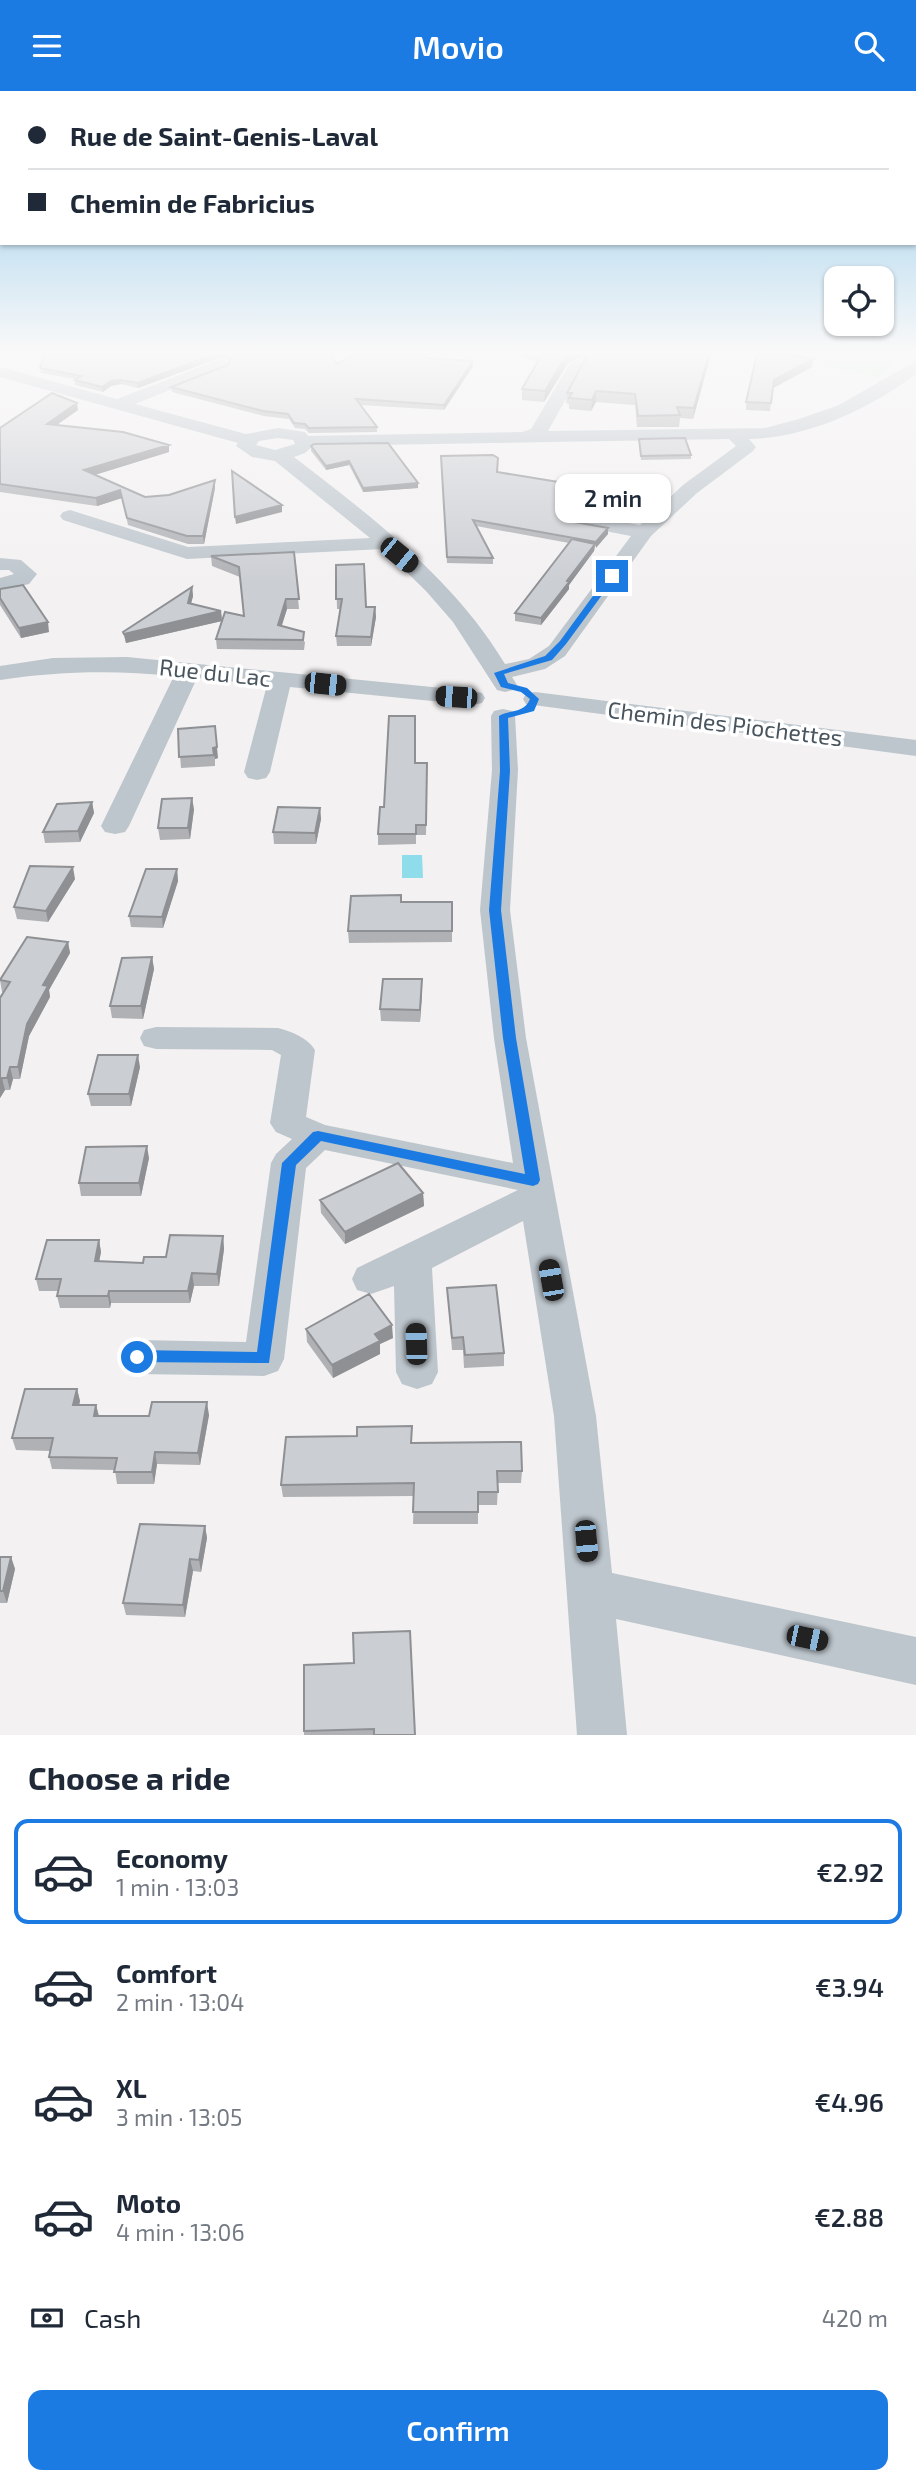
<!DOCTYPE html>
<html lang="en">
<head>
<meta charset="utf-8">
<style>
  :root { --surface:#fff; --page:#f2f2f3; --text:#1f2937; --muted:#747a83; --line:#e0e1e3; --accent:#1c7be3 }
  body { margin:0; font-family:"Exo 2",sans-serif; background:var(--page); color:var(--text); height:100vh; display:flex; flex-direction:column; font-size:26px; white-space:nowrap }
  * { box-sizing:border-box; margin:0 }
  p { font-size:23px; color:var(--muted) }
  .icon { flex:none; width:38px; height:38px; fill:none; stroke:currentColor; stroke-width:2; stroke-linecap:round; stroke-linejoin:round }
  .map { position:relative; height:1644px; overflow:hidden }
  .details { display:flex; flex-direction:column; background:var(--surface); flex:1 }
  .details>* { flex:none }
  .banner { position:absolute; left:0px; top:0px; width:917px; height:154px; box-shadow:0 2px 5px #0004; display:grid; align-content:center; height:154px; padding:0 28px; background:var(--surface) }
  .tools { position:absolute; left:824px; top:175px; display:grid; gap:14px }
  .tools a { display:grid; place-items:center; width:70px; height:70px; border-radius:14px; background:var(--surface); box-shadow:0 2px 5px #0004; font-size:35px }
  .end { position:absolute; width:32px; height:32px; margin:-16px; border:9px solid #1c7be3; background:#fff; box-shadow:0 0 0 4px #fff }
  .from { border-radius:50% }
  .bubble { position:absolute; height:49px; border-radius:14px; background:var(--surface); box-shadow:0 2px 5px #0004; font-size:23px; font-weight:600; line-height:49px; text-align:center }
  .car { position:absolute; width:21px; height:42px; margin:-21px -10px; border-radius:9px; box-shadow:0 0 5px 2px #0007; background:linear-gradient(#222 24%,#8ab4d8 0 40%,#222 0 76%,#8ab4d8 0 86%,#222 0) }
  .banner b { display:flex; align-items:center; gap:24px; height:66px; font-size:26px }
  .banner b+b { border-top:2px solid var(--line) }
  .banner i { width:18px; height:18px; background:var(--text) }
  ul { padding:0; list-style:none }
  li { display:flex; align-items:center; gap:21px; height:105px; margin:0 14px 10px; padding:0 14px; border:4px solid transparent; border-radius:14px }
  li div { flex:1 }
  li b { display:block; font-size:26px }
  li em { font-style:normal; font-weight:600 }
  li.current { border-color:var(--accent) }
  li>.icon { width:63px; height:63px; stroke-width:1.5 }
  h2 { padding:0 28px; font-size:32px; line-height:84px }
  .pay { display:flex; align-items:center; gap:18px; height:77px; padding:0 28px; font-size:26px }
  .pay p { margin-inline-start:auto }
  .action { display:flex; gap:14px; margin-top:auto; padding:14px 28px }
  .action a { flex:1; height:80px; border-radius:14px; background:var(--accent); color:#fff; font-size:28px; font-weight:600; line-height:80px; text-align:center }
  header { display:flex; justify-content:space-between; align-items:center; height:91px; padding:0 28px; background:var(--accent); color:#fff; font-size:32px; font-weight:600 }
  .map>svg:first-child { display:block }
</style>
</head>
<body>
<header><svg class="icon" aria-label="menu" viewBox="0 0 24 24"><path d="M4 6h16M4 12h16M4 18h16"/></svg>Movio<svg class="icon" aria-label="search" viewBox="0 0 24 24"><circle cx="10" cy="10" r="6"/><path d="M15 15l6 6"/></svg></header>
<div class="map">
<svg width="916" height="1644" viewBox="0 0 916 1644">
  <rect width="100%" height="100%" fill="#f3f1f1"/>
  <path fill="#c1efd1" d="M763,263h142l-26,23z"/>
  <path fill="#8fdceb" d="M402,764h20l1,23h-21z"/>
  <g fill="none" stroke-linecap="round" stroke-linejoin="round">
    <path fill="#bdc6cd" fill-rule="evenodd" d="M221,268l6,2 2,3 -2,3 -92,37 111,30 32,-6 27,4 3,4 214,-4 9,-3 38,-64 8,-5 8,5 -37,66 217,-3 34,-9 40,-14 77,-44v13c-46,35 -109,64 -167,65l7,8 -3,4 -56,42 -46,43 -86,120 -20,13 -33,8 5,8 -4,5 -8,2 -8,-2 -44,-68 -27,-31 -43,-42 -196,10 -124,-39 -3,-4 3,-4 7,-2 118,37 182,-9 -95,-77 -23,-4 -16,-11 2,-3 -238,-66v-10l117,32zM278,347l15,2 2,4 -20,6 -19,-5 3,-4zM729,348l7,7 -53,39 -43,40 -64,-11 -7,2 -3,4 3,4 62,12 -82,110 -20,13 -24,5c-51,-85 -133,-147 -211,-207l11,-4 8,-7z
      M0,467l21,2 16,14 -8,10 -29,7v-13l14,-4 -5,-4h-9z
      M127,566l346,34 9,2 3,5 -3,5 -9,2 -183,-18 -20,85 -4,6 -9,2 -9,-2 -4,-6 23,-87 -70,-7 -68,148 -4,6 -10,2 -10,-2 -4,-6 73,-150c-59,-6 -115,-5 -174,4v-14l53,-8z
      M535,601l381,48v16l-390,-52 -3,-5 3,-5z
      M503,618l9,2 3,5 3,54 -8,140 16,128 70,378 16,157 304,64v48l-300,-66 11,116h-50l-23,-319 -31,-195 -91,47 6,104 -6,12 -15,5 -15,-5 -6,-12 -2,-86 -23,8 -14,-4 -5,-11 5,-11 161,-78 -193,-40 -19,18 -22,191 -6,12 -14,5 -127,-2 -14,-5 -6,-12 6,-12 14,-5 109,2 25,-179 5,-9 16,-15 -16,-7 -6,-9 11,-68 -9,-5 -116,-1 -12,-3 -4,-8 4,-8 12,-3 122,1c14,4 29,9 37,22l-9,67 19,8 188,38 -19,-125 -14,-128 12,-140 -1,-54 3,-5z"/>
  </g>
  <path fill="#afb1b5" d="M44,263h288l4,10 93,-6 44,3v5l-29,44 -84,-5 17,22v5l-68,1 -4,-4 -10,-1 -6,-9 -25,-3 -92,-24 -1,-5 57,-22 1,-4 -7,-4 -84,31 -17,-4 -10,2 -8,6 -28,-7v-6l-34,-6 -1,-5z
    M519,263h192l-18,65 -13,-1 -1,9h-42l-2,-22 -39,-3 -5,9 -22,-2v-5l-3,-1 1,-10 17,-31 -6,-4 -10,5 -24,39 -22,-2v-11l16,-28 -9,-1z
    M813,268l-1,8 -39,21 -3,23 -24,-1v-8z
    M78,319l-21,15 112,27 -75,23 51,22 24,-2 46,-7 -11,56h-16l-60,-19 -6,-27 -25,8 -97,-14v-64z
    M639,348l52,16v4l-50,1z
    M311,355l107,42 -55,4 -14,-27 -23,5 -15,-19z
    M441,365l56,16 141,23 -1,6 -15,18 -46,-8 -8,2 -2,3 3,5 39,13 -13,13 -1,4 -25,34v4l-28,36 -26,-4v-8l54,-70 -93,-17 17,32v6l-46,-1z
    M294,461l5,57h-12l-6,17 24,16 -1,8 -87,-1 -1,-10 6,-18 -96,22 -3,-11 69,-45 1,9 -2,7 30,8 1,9 22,-4 -4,-39 -28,-11 -1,-10z
    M336,474l30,42h9l1,10 -5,29h-34l-1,-10 4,-27h-3z
    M0,498l49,43 -28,6 -21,-33z
    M178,638l40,29 -3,1v7l-34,2z
    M415,672h12l-1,72h-10v9l-38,1v-11l6,-27z
    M92,711l2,11 -14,29 -35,1 -2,-11z
    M320,717l1,11 -5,25h-42l-1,-12z
    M194,718l-4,30 -30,1 -2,-12z
    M177,778l1,12 -15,47 -32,-1 -2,-11z
    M75,788l-27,43 -31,-3 -3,-12z
    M401,811h51v40l-103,1 -1,-12z
    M68,851l2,11 -21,37 1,7 -21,39 -9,43h-7l-3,11h-5l-5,8 4,-106h-2l-2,-12z
    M152,866l2,12 -11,50 -31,-1 -2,-12z
    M422,900l-2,31 -39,-1 -1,-12z
    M140,976l-9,39h-40l-3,-12z
    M149,1067l-8,38h-60l-2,-13z
    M423,1102l1,13 -79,38 -24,-31 -1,-13z
    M223,1145l1,13 -5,37h-25l-4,17h-79l-1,5h-50l-3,-12 1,-5h-19l-3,-12 63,-39 2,12 -2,9 44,2 23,-6z
    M447,1197l57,65v13l-40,2 -1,-18h-11z
    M306,1238l87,9 -13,6v10l-47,24 -26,-36z
    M77,1298l3,12 -1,4h17l3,11 110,-1 -9,50 -43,-1 -3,20h-37l-2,-14 -63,-1 -3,-12 1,-6 -34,-1 -4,-12z
    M412,1352l110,28 -1,12h-23l-1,22h-19v19h-65l1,-28 -131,1 -2,-12z
    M205,1435l2,12 -6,34 -8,-1 -8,46 -59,-2 -3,-12z
    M0,1466h11l4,12 -8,34h-7z
    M304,1574l111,70h-111z"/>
  <path fill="#8e9094" d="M215,263h7v3l-84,31v-5z
    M567,263h12l-1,4 -10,5 -24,39 1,-11z
    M709,263h2l-18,65 1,-11z
    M813,268l-1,8 -39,21 1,-8z
    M473,270v5l-29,44v-5z
    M120,289l1,4 -10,2 -8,6 -1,-5 9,-6z
    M596,300v11l-5,9 1,-11z
    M77,312l1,7 -30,21 -1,-7z
    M169,354v7l-84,26 -1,-8z
    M349,370v4l-23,5v-4z
    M215,389v8l-11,56 -1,-8z
    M418,392v5l-55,4v-4z
    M120,399l2,8 -25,8 -1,-8z
    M638,404l-1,6 -15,18v-6z
    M282,414v7l-46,12 -1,-7z
    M577,415l-1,5 -8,2 -4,5v-5l5,-5z
    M608,437v6l-12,14v-6z
    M595,453l-1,7 -25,34v4l-28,36v-7z
    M192,496l1,9 -4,16 -1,-9z
    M286,508l1,10 -8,26 -1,-10z
    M375,516l1,10 -5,29v-9z
    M221,520l1,10 -96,22 -2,-9z
    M48,531l1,10 -28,6 -2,-10z
    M215,635l3,32 -3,1 -2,-11z
    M192,707l2,11 -4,30 -2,-11z
    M92,711l2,11 -14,29 -2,-11z
    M320,717l1,11 -5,25 -1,-11z
    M73,776l2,12 -27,43 -2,-11z
    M177,778l1,12 -15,47 -1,-11z
    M68,851l2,11 -21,37 1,7 -21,39 -9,43 -2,-12 9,-43 16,-39z
    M152,866l2,12 -11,50 -2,-13z
    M422,888v12l-2,31v-12z
    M138,964l2,12 -9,39 -2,-12z
    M10,976l3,12 -3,11 -3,-12z
    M2,987l3,12 -5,8v-16z
    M147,1055l2,12 -8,38 -2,-13z
    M423,1102l1,13 -79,38v-12z
    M223,1145l1,13 -5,37 -2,-12z
    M99,1149l2,12 -4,21 -2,-12z
    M192,1182l2,13 -4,17 -2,-12z
    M109,1200l2,12 -1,5 -2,-12z
    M392,1234l1,13 -13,6v10l-47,24 -1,-13 43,-31z
    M77,1298l3,12 -4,16 -3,-12z
    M207,1311l2,13 -9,50 -2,-12z
    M96,1314l3,12 -5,-1z
    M155,1361l2,12 -3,20 -2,-12z
    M205,1435l2,12 -6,34 -2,-12z
    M11,1466l4,12 -8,34 -4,-12z
    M190,1468l3,12 -8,46 -2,-12z"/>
  <path fill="#cbced3" stroke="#8e9094" stroke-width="2" d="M44,263h171l-77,29 -18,-3 -9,1 -9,6 -27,-7 6,-4 -41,-8z
    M225,263h107l4,10 19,-10h74l-4,4 48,3 -29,44 -88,-6 21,28 -68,1 -4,-4 -11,-1 -6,-9 -25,-3 -92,-24 57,-22 3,-7z
    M542,263h25l-22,37 -23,-2z
    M588,263h121l-15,54 -17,-1 3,8 -42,1 -3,-22 -39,-3 -4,9 -23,-2 3,-5h-5z
    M757,263h31l25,5 -39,21 -3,23 -25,-1z
    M52,302l25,10 -30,21 76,8 46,13 -85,25 61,27 24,-2 46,-15 -12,56h-16l-60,-18 -7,-28 -24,8 -96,-14v-56z
    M685,347l6,17 -50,1 -2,-17z
    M388,352l30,40 -55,5 -14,-27 -23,5 -15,-20 3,-2z
    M493,364l5,3 -1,14 141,23 -16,18 -45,-7 -8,2 -5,5 5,8 39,7 -12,14 -123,-22 20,38 -46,-1 -6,-101z
    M232,380l50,34 -47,12z
    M572,448l23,5 -28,37 2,1 -28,36 -26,-5z
    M294,461l5,47h-13l-8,26 26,7 -1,8 -87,-1 9,-27 19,4 -5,-49 -28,-11z
    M364,473l2,43h9l-4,30 -35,-1 6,-37h-6v-34z
    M23,494l25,37 -29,6 -19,-30v-9z
    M192,496l-4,16 33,8 -97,23 -1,-2z
    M389,625h26v47h12l-1,62h-10v9h-38l2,-27h4z
    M215,635l2,21 -4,1 1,7 -35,2 -1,-28z
    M192,707l-4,30h-30l4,-29z
    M92,711l-14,29 -35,1 14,-28z
    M278,716l42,1 -5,25 -42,-1z
    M30,775l43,1 -27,44 -32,-4z
    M146,778h31l-15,48 -33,-1z
    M401,804v7h51v29h-104l3,-35z
    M27,846l41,5 -25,43 5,1 -21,38 -9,43h-8l-3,11h-5l-2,4v-84l10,-16 -10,-2z
    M152,866l-11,49h-31l12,-48z
    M383,888h39l-2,31 -40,-1z
    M98,964h40l-9,39h-41z
    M147,1055l-8,37h-60l7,-36z
    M398,1072l25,30 -78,39 -25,-32z
    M170,1144l53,1 -6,38 -25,-1 -4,18h-79l-1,5h-51l4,-17h-25l11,-39h52l-4,21 48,2 1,-6h22z
    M496,1194l8,68 -39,2 -2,-18 -11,1 -5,-50z
    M369,1203l23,31 -17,9 5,7 -48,24 -26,-36z
    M25,1298h52l-4,16h23l-2,11h55l3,-14h55l-9,51 -43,-1 -3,20h-38l3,-14 -68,-1 4,-19h-41z
    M412,1335l-1,17 110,-1 1,29h-25l1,21h-20v20h-65l1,-29 -133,2 5,-48 71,-1v-9z
    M140,1433l65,2 -6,34 -9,-1 -7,46 -60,-2z
    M0,1466h11l-8,34h-3z
    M410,1540l5,104h-41v-6l-70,2v-66l50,-2 -1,-30z"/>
  <linearGradient id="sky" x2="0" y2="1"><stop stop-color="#84c4e9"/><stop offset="0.53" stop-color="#faf9f9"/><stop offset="1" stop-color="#faf9f9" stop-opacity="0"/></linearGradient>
  <rect width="916" height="493" fill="url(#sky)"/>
  <path fill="#1c7be3" d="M609,483l7,2 -50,68 -14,16 -48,14 4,9 19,5 12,11 -5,12 -26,7 2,53 -9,139 15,128 24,142 -2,4 -5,2 -212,-45 -25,24 -27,198 -138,-1 -2,-5 8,-7 120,2 25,-189 31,-31 5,-1 207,43 -22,-136 -14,-128 11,-139 -1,-55c11,-7 25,-2 31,-17l-9,-7 -20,-5 -7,-14 51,-17 15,-15z"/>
  <g text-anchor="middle" stroke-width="7" stroke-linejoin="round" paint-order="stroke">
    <g font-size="23" fill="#49555e" stroke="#fff">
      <text transform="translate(215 582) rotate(6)" y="8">Rue du Lac</text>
      <text transform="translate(725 633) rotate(7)" y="8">Chemin des Piochettes</text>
    </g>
  </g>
</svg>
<div class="tools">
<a><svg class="icon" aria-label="locate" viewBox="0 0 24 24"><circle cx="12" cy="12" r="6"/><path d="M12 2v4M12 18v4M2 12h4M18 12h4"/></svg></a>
</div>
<i class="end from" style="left:137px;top:1266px"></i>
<i class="end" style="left:612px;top:485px"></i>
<div class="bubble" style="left:555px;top:383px;width:116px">2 min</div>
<i class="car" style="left:399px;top:464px;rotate:129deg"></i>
<i class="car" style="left:325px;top:593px;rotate:96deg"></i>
<i class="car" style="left:456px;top:606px;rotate:274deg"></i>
<i class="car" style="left:551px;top:1189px;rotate:350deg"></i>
<i class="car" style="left:416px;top:1253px;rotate:358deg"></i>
<i class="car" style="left:586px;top:1450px;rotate:175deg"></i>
<i class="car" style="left:807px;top:1547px;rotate:102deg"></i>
<div class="banner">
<b><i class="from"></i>Rue de Saint-Genis-Laval</b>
<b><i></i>Chemin de Fabricius</b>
</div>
</div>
<section class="details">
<h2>Choose a ride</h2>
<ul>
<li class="current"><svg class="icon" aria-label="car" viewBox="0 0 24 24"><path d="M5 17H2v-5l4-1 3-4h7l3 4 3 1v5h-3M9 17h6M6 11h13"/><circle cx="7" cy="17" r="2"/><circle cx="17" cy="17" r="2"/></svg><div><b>Economy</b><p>1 min · 13:03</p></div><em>€2.92</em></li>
<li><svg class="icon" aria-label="car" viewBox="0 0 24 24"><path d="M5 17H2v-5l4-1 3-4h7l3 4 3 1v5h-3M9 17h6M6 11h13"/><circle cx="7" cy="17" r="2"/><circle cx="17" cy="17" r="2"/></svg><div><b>Comfort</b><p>2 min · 13:04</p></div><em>€3.94</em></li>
<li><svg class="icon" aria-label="car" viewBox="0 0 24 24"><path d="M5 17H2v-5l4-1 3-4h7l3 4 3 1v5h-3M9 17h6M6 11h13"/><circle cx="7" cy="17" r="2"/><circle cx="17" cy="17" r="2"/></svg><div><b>XL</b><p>3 min · 13:05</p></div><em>€4.96</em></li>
<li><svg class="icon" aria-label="car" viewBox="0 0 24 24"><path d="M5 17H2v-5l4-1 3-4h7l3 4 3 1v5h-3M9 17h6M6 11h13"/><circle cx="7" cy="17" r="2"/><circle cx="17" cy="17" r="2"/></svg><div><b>Moto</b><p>4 min · 13:06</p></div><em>€2.88</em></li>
</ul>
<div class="pay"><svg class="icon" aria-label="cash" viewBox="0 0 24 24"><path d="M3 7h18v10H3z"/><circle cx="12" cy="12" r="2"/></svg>Cash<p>420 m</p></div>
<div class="action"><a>Confirm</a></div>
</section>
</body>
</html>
